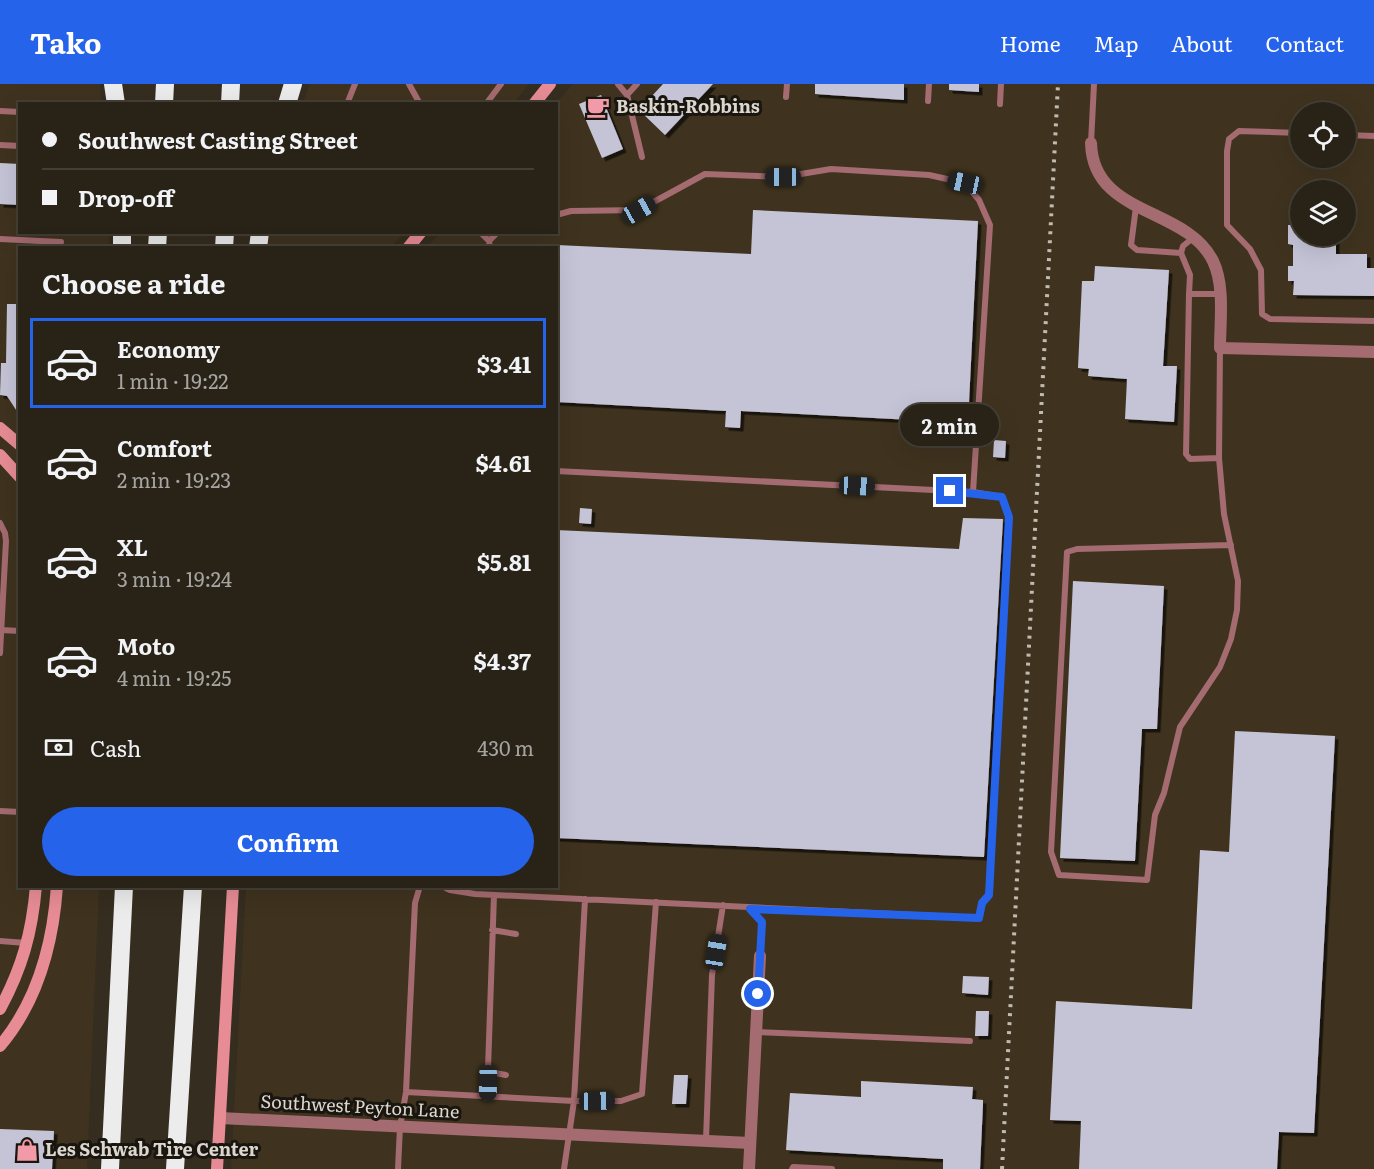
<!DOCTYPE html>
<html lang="en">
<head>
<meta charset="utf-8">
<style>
  :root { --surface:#282217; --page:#342f24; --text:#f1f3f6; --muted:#a5a4a1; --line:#443f36; --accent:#2563eb }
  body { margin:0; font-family:Literata,serif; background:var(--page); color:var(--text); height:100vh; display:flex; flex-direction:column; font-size:22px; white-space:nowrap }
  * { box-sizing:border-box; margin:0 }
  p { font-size:20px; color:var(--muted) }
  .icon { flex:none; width:33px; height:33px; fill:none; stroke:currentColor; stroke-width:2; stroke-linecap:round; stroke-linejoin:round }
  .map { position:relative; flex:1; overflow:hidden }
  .sheet { position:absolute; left:18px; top:162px; width:540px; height:642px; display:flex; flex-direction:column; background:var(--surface); border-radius:0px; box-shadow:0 6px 24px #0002,0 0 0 2px var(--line) }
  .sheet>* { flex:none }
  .top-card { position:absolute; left:18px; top:18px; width:540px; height:132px; border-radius:0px; box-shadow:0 6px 24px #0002,0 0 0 2px var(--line); display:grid; align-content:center; height:132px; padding:0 24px; background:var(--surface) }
  .buttons { position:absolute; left:1290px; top:18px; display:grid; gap:12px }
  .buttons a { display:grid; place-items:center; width:66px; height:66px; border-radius:50%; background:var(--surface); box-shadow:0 6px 24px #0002,0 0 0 2px var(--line); font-size:30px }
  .end { position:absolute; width:27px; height:27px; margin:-14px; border:8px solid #2563eb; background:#fff; box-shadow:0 0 0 3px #fff }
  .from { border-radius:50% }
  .bubble { position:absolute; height:42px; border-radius:21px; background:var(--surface); box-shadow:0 6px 24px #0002,0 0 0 2px var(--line); font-size:20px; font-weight:700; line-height:42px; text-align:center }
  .car { position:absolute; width:18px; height:36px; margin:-18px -9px; border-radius:8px; box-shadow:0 0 4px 2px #0007; background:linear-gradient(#222 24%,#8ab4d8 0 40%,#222 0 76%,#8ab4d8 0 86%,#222 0) }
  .top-card b { display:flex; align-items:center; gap:21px; height:57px; font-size:22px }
  .top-card b+b { border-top:2px solid var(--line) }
  .top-card i { width:15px; height:15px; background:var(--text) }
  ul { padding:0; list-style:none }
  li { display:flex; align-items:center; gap:18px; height:90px; margin:0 12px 9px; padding:0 12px; border:3px solid transparent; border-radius:0px }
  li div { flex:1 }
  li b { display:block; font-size:22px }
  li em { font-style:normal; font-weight:700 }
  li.active { border-color:var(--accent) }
  li>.icon { width:54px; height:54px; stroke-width:1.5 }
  h2 { padding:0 24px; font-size:27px; line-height:72px }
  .pay { display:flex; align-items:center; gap:15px; height:66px; padding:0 24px; font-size:22px }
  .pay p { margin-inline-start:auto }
  .action { display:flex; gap:12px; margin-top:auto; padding:12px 24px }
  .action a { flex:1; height:69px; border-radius:36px; background:var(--accent); color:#fff; font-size:24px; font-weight:700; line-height:69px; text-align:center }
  header { display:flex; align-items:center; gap:36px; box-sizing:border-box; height:84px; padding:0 30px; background:var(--accent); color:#fff }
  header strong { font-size:28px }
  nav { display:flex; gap:33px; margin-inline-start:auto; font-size:21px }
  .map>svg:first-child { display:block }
</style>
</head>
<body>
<header>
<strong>Tako</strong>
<nav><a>Home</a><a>Map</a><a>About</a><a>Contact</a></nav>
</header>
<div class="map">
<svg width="1374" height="1085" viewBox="0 0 1374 1085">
  <defs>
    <filter id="shadow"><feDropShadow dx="3.5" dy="3.5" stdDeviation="0" flood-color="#0009"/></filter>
  </defs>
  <rect width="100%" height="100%" fill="#352d1f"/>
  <path fill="#3f331f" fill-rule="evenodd" d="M0,0h100l1,19 -81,1v128l89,1v14l-89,1v638l79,1 -12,282h-87z
    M310,0h219l-15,19 -212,1z
    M573,0h801v1085h-1143l15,-282 310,-1v-638l-129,-1 13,-14 116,-1v-129zM1300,28h46v46h-46zM1300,106h46v46h-46z
    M269,149h135l-13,14 -126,1z"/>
  <path fill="#c5c4d7" filter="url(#shadow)" d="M663,0h50l-48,51 -26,-25z
    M815,0h89v16l-89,-6z
    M949,0h30v8l-30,-2z
    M601,11l22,54 -21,9 -23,-54z
    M0,79l20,1v41l-20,-1z
    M753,126l225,11 -10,202 -227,-12 -1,17 -15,-1 1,-16 -170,-9v-154h-21v-4l216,10z
    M1288,141h12v11h36v18h31v14h7v28l-81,-1 1,-14h-6v-15h5v-21l-5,-1z
    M1095,182l74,4 -6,96h14l-3,56 -49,-3 2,-40 -39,-3 1,-7 -11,-1 4,-87h12z
    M17,200h3v132l-13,-20 -7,-1 1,-32h5l1,-59h10z
    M994,356l12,1 -1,17 -12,-1z
    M580,424l12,1 -1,15 -12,-1z
    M963,434l40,1 -19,338 -428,-19v-308l403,19z
    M1073,497l91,5 -7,143h-15l-7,132 -75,-3z
    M1235,647l100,5 -21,397 -35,-1 -2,37h-198l2,-48 -31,-1 6,-119 136,8 8,-159 29,2z
    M963,892l26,1 -1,18 -26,-2z
    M976,927h13l-1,25h-13z
    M674,991h14l-2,29h-14z
    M861,997l112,6 -1,12 11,1v4l-3,65h-37v-10l-157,-9 4,-57 71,4z
    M0,1045l54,2 -2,38h-52z"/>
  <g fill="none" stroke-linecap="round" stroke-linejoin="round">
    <path stroke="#a46b70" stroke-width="6" d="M409,0l11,20
      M618,0l9,11 15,62
      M627,11l10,-11
      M786,13l1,-13
      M928,17l1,-17
      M347,20l8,-20
      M486,20l15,-20
      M1000,20l1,-20
      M0,27l20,1
      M1300,49l-61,-2 -10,8 -2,12v74l23,24 11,21 1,44 8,5 104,2
      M1346,51l28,1
      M1091,59l3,-59
      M0,61l20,1
      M1136,123l-5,38 6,5 44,3
      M556,131l15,-4 68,-1 66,-36 78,3 48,-8 98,6 36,8 14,17 11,25 -17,267
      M480,148l9,9 1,7
      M0,155l61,3
      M489,157l9,-9
      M1189,210l1,-19 -9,-22 2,-7 10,-8
      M1219,210h-30l-3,160 4,5 29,-1
      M1220,264l-1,110 5,56 14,67 -1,29 -6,29 -11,28 -40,60 -16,66 -9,22 -8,65 -88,-5 -8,-23 16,-300 10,-3 154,-4
      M0,439l5,10 1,8 -6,112
      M0,546l20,1
      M0,727l20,1
      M442,802l8,4 25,4 504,24 3,-15 7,-8 20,-378 -7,-20 -29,-5 -417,-21
      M750,825l12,13 -2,34
      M492,846l24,4
      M0,857l26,2
      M757,948l213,9
      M488,984l7,5 11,2
      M406,1008l168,9h47l21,-7 14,-192
      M487,1014l7,-203
      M706,1056l6,-165 11,-70
      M398,1085l2,-42 6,-35 9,-189 5,-17
      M564,1085l10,-68 11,-202
      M792,1085l1,-2 39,2"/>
    <path stroke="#a46b70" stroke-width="12" d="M1091,59c2,74 95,63 122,118 12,25 7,60 7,87l154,4
      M220,1034l530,25
      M749,1085l11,-213"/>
    <path stroke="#e78c95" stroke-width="12" d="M534,20l16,-20
      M408,164l13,-16
      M0,344l20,17
      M0,371l20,22
      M0,925c22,-41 32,-76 36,-123
      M0,962c38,-45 53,-102 57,-160
      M217,1085l16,-283"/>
    <path stroke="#ececec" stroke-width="18" d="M113,0l3,20
      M164,20l1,-20
      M230,20l1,-20
      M287,20l6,-20
      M122,164v-16
      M157,164l1,-16
      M224,164l1,-16
      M258,164l2,-16
      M110,1085l14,-283
      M175,1085l18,-283"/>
    <path stroke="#c0bab1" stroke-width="4" stroke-dasharray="3 6" stroke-linecap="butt" d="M1002,1085l56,-1085"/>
  </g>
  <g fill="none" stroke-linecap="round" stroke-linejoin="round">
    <path stroke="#2563eb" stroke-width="8" d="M758,910l4,-72 -12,-13 229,9 3,-15 7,-8 20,-378 -7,-20 -52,-6"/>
  </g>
  <defs>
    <g id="cafe-bare" transform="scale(1.8)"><path d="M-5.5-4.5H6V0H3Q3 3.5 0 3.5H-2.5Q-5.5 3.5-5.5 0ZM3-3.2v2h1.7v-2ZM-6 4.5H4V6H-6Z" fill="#f39aa8" stroke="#19160f" stroke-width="2.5" paint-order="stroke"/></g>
    <g id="shop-bare" transform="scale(1.8)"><path d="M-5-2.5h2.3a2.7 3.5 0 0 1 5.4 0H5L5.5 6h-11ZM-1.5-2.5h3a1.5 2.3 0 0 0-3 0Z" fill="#f39aa8" stroke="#19160f" stroke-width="2.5" paint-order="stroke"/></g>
  </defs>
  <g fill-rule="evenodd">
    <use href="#cafe-bare" x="598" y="23"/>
    <use href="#shop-bare" x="27" y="1066"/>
  </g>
  <g text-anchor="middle" stroke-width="6" stroke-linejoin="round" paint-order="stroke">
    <g font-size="18" font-weight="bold" fill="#dcd6ce" stroke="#19160f" text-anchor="start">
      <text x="616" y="29">Baskin-Robbins</text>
      <text x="45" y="1072">Les Schwab Tire Center</text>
    </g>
    <g font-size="18" fill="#dcd6ce" stroke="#19160f">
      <text transform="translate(360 1023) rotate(3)" y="6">Southwest Peyton Lane</text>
    </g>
  </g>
</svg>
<div class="buttons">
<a><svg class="icon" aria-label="locate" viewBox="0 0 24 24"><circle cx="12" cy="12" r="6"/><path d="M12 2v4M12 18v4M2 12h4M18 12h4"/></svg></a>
<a><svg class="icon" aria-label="layers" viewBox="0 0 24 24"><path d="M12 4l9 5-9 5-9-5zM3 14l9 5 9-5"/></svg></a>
</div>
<i class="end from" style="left:758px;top:910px"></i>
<i class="end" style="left:950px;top:407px"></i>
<div class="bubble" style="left:900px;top:320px;width:99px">2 min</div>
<i class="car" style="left:783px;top:93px;rotate:270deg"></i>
<i class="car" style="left:965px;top:99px;rotate:282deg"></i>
<i class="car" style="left:639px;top:126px;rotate:61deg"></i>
<i class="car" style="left:857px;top:402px;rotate:93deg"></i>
<i class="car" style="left:716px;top:868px;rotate:9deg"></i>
<i class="car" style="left:488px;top:999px;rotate:181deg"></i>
<i class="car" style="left:597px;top:1017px;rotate:89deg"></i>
<div class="top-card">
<b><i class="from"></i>Southwest Casting Street</b>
<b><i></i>Drop-off</b>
</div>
<section class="sheet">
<h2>Choose a ride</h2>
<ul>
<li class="active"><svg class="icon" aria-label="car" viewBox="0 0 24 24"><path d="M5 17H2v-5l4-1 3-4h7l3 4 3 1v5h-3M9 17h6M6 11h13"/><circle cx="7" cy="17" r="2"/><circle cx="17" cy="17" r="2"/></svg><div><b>Economy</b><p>1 min · 19:22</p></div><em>$3.41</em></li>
<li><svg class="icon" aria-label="car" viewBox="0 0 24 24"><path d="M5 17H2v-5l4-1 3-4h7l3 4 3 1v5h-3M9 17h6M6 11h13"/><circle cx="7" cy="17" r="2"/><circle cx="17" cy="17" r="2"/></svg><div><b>Comfort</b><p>2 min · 19:23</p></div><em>$4.61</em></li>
<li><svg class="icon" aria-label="car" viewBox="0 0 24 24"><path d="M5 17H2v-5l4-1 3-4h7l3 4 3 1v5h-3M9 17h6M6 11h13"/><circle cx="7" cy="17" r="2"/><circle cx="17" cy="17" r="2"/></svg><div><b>XL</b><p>3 min · 19:24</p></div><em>$5.81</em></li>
<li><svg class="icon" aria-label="car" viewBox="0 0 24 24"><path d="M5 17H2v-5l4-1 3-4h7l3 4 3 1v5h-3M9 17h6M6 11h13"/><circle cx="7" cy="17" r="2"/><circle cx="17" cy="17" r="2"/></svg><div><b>Moto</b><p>4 min · 19:25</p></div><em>$4.37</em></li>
</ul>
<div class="pay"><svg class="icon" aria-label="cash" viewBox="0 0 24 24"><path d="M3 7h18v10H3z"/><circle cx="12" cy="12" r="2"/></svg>Cash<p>430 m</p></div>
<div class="action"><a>Confirm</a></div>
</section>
</div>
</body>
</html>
